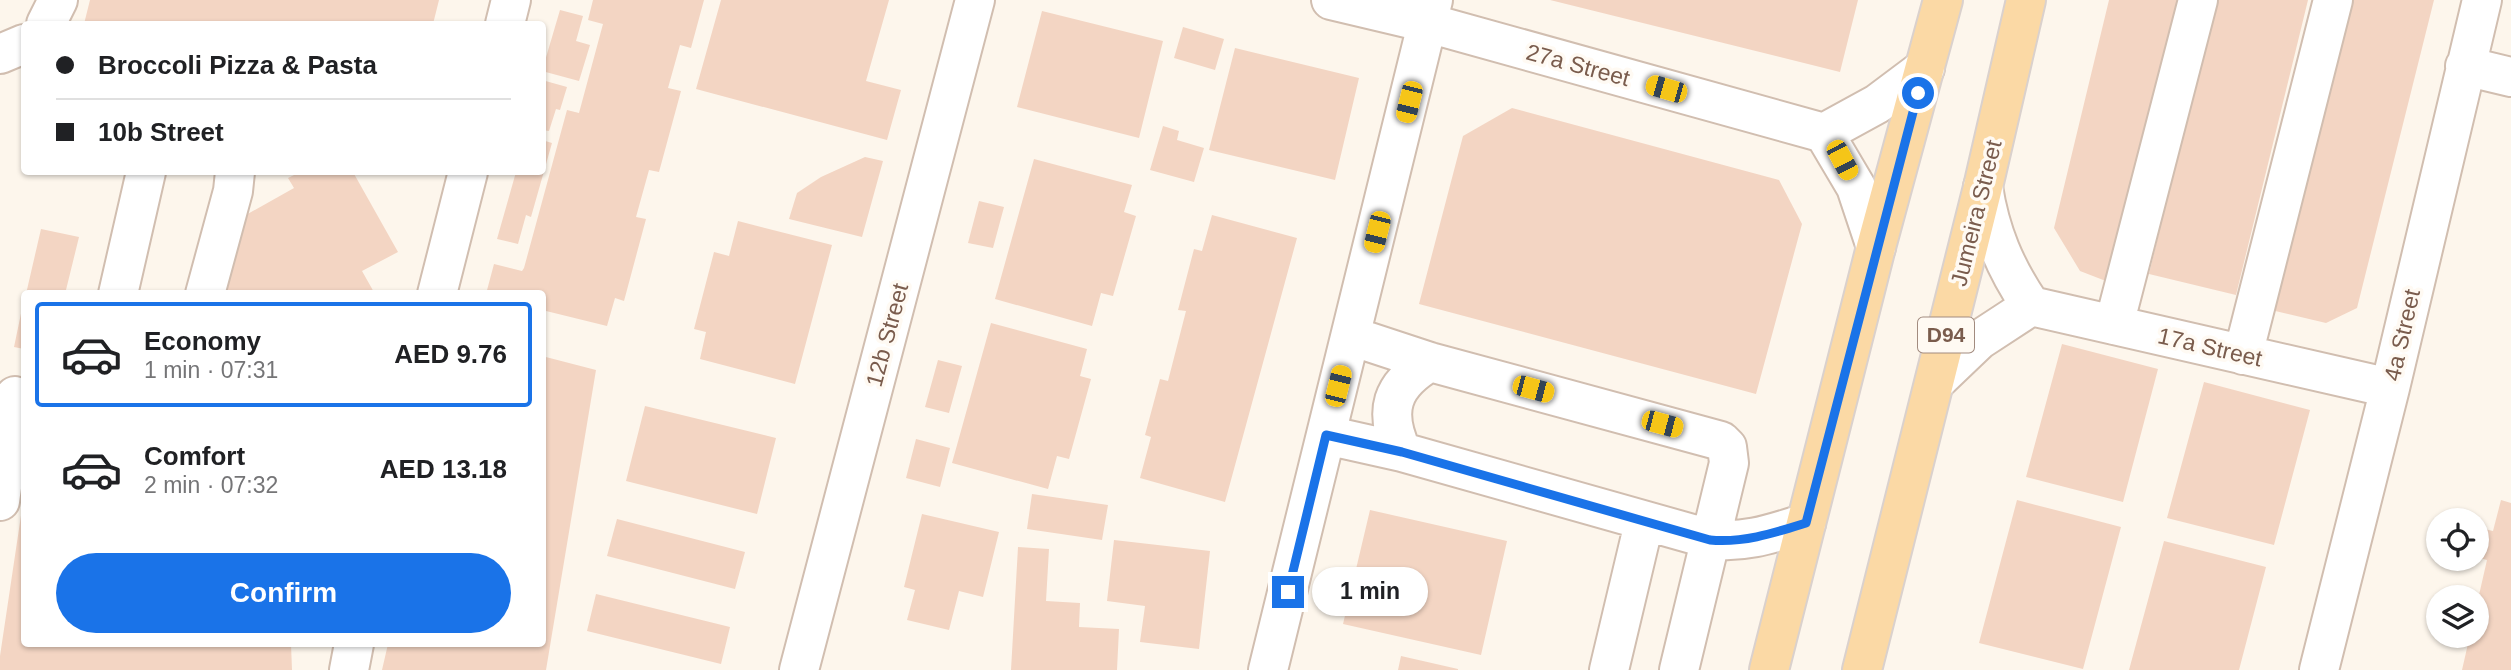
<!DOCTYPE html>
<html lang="en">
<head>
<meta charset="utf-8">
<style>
  :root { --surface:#fff; --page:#f2f2f2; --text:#202124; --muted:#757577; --line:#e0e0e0; --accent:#1a73e8 }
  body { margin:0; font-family:Arial,sans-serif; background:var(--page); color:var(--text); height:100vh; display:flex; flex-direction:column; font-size:26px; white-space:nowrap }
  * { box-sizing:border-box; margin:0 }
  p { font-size:23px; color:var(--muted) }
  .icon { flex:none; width:38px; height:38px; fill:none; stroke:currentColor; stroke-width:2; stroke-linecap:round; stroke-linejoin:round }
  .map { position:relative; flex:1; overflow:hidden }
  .side { position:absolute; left:21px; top:290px; width:525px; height:357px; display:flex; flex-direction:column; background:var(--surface); border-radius:7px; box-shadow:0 2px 5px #0004 }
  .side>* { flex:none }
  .top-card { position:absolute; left:21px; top:21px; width:525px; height:154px; border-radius:7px; box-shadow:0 2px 5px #0004; display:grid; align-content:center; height:154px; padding:0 35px; background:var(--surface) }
  .tools { position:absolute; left:2426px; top:508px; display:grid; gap:14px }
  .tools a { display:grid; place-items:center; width:63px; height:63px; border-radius:50%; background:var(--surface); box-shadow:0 2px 5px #0004; font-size:35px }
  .end { position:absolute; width:32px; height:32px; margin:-16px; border:9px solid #1a73e8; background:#fff; box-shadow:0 0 0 4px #fff }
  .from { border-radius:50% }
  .bubble { position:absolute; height:49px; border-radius:24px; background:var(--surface); box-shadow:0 2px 5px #0004; font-size:23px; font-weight:700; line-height:49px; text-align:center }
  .car { position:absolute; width:21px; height:42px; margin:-21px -10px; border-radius:9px; box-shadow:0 0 5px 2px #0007; background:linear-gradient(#f5c518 24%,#345 0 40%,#f5c518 0 76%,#345 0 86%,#f5c518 0) }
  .top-card b { display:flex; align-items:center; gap:24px; height:66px; font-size:26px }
  .top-card b+b { border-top:2px solid var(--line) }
  .top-card i { width:18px; height:18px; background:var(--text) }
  ul { padding:12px 0 0; list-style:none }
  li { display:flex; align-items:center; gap:21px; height:105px; margin:0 14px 10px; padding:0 21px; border:4px solid transparent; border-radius:7px }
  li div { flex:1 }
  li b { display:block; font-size:26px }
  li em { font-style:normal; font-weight:700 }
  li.active { border-color:var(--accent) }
  li>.icon { width:63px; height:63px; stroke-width:1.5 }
  .cta { display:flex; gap:14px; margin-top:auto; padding:14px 35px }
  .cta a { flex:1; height:80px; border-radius:42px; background:var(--accent); color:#fff; font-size:28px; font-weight:700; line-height:80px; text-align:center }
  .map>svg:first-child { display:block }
</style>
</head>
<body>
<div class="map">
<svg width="2511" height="670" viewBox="0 0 2511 670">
  <rect width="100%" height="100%" fill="#fdf6ec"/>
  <path fill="#f3d5c3" d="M90,0h349l-6,24h-349z
    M593,0h111l-13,48 -11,-3 -12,43 13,3 -22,81 -10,-2 -13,47 10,2 -22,82 -9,-3 -8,28 -65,-16v-16h-56l8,-30 28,7 2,-3 43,-158 12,3 24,-89 -15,-4z
    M721,0h168l-23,81 35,9 -14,50 -191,-51z
    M1550,0h308l-18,72z
    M2109,0h71l-69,283 -31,-12 -26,-43z
    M2215,0h93l-72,295 -87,-21z
    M2344,0h90l-77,308 -31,15 -55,-13z
    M560,10l23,6 -7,25 14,4 -11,36 -37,-10z
    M1042,11l121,30 -24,97 -122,-31z
    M1183,27l41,12 -9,31 -41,-12z
    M1235,48l124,30 -24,102 -126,-30z
    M542,80l25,7 -7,23 -4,-1 -7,22 -7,-1z
    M1512,108l267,72 23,44 -46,170 -337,-90 44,-168z
    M1163,126l16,5 -2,9 27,8 -10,34 -44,-12z
    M542,140l10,3 -21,74 -5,-2 -8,29 -21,-5 19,-67h26z
    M865,157l18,4 -21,76 -73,-18 8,-26 24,-16z
    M1034,159l98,26 -8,27 12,4 -23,80 -12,-3 -9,33 -97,-27z
    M300,172h53l45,80 -36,19 13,23h-152l21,-78 50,-28 -6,-10z
    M979,201l25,6 -11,41 -25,-5z
    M1212,215l85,23 -72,264 -85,-24 11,-41 -6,-2 15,-56 8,2 18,-70 -8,-1 16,-61 8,2z
    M738,221l94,24 -37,139 -95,-25 6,-27 -12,-3 20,-77 15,4z
    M41,229l38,8 -14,57h-39z
    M23,304h1v45l-10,-2z
    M991,323l96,26 -7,27 11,3 -22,80 -12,-3 -9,33 -96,-26z
    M2062,344l96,25 -35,133 -97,-25z
    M542,356l54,14 -50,300h-164l6,-26h154z
    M938,360l24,6 -13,47 -24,-6z
    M2204,382l106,28 -36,135 -107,-27z
    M645,406l131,32 -19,76 -131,-33z
    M916,439l34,9 -10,39 -34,-9z
    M1032,494l76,11 -6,35 -75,-11z
    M2017,500l104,27 -38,142 -104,-26z
    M2501,500l10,3v167h-49l8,-35h6v-38h-24l2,-8 25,6 8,-35 -11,-3v-30l17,4z
    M23,502l1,142h267l1,26h-292v-14z
    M1370,510l137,31 -26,114 -138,-31z
    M922,514l77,18 -16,65 -24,-6 -10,39 -42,-10 8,-30 -11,-3z
    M617,519l128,33 -10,37 -128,-33z
    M1114,540l96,11 -11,98 -59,-7 5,-36 -38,-5z
    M2164,541l102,26 -27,103h-110z
    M1018,547l31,2 -3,52 34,2 -1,24 40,2 -2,41h-106z
    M596,594l134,33 -9,37 -134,-33z
    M1401,656l57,13v1h-60z"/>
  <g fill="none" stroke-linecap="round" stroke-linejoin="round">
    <g stroke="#d1beb0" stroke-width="42">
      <path id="minor" d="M1331,0l97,23 396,110 32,54 20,60
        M46,24l12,-24
        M505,24l6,-24
        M0,54l24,-10
        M2465,66l46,11
        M1824,133l53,-29 48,-36
        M1983,187c7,45 22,81 48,119l359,82
        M118,294l28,-122
        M205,294l28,-103 2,-19
        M437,294l31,-122
        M2114,325l84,-325
        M1351,336l79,26 291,79 6,6 2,16 -50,207
        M2243,355l90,-355
        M1935,382l44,-42 52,-34
        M1326,435l76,17 308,87c34,5 64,-6 96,-16
        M1402,452c-19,-41 -11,-67 28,-90
        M0,501l15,-105
        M349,670l5,-26
        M799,670l176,-670
        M1268,670l165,-670
        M1609,670l35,-147
        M2319,670l71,-282 92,-388"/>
    </g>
    <g stroke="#dad1cd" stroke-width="42">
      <path id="major" d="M1769,670l107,-423 67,-247
        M1862,670l121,-483 43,-187"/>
    </g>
    <use href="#minor" stroke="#fff" stroke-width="38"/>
    <use href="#major" stroke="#fbd9a5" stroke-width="38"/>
  </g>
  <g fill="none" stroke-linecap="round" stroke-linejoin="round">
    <path stroke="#1a73e8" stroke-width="9" d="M1288,592l38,-157 76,17 308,88c34,3 64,-7 96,-17l112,-430"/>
  </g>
  <g text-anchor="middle" stroke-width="7" stroke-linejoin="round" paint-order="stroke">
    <rect fill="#fffaf3" stroke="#a28b7f" stroke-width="2" x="1918" y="317.5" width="56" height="35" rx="5"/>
    <g font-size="21" font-weight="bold" fill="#7a5c4d">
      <text x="1946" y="342">D94</text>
    </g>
    <g font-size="23" fill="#7a5c4d" stroke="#fffaf3">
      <text transform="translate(1578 65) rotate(15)" y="8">27a Street</text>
      <text transform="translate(1976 213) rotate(-76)" y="8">Jumeira Street</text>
      <text transform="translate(887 335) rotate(-75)" y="8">12b Street</text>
      <text transform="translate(2402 335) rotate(-77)" y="8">4a Street</text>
      <text transform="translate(2210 347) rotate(13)" y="8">17a Street</text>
    </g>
  </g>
</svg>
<div class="tools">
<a><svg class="icon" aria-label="locate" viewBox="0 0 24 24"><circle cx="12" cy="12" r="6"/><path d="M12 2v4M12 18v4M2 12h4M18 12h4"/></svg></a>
<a><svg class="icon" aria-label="layers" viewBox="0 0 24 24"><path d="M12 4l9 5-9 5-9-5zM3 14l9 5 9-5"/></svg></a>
</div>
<i class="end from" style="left:1918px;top:93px"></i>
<i class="end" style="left:1288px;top:592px"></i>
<div class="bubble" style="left:1312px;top:567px;width:116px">1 min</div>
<i class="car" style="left:1666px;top:89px;rotate:286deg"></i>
<i class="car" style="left:1409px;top:102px;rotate:194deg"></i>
<i class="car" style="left:1842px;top:160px;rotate:152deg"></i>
<i class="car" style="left:1377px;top:232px;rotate:194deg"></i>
<i class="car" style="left:1338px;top:386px;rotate:14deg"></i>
<i class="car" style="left:1533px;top:389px;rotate:105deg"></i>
<i class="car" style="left:1662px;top:424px;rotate:105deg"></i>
<div class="top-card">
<b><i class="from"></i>Broccoli Pizza &amp; Pasta</b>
<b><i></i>10b Street</b>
</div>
<section class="side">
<ul>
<li class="active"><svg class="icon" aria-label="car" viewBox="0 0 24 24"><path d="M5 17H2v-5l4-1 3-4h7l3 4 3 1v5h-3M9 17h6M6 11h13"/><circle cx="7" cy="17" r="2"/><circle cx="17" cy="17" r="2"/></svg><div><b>Economy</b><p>1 min · 07:31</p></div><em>AED 9.76</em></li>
<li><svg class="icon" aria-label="car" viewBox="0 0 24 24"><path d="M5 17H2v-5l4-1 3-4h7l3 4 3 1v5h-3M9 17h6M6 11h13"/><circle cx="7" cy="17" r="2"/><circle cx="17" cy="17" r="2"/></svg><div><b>Comfort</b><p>2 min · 07:32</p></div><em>AED 13.18</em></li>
</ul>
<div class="cta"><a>Confirm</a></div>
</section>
</div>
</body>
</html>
